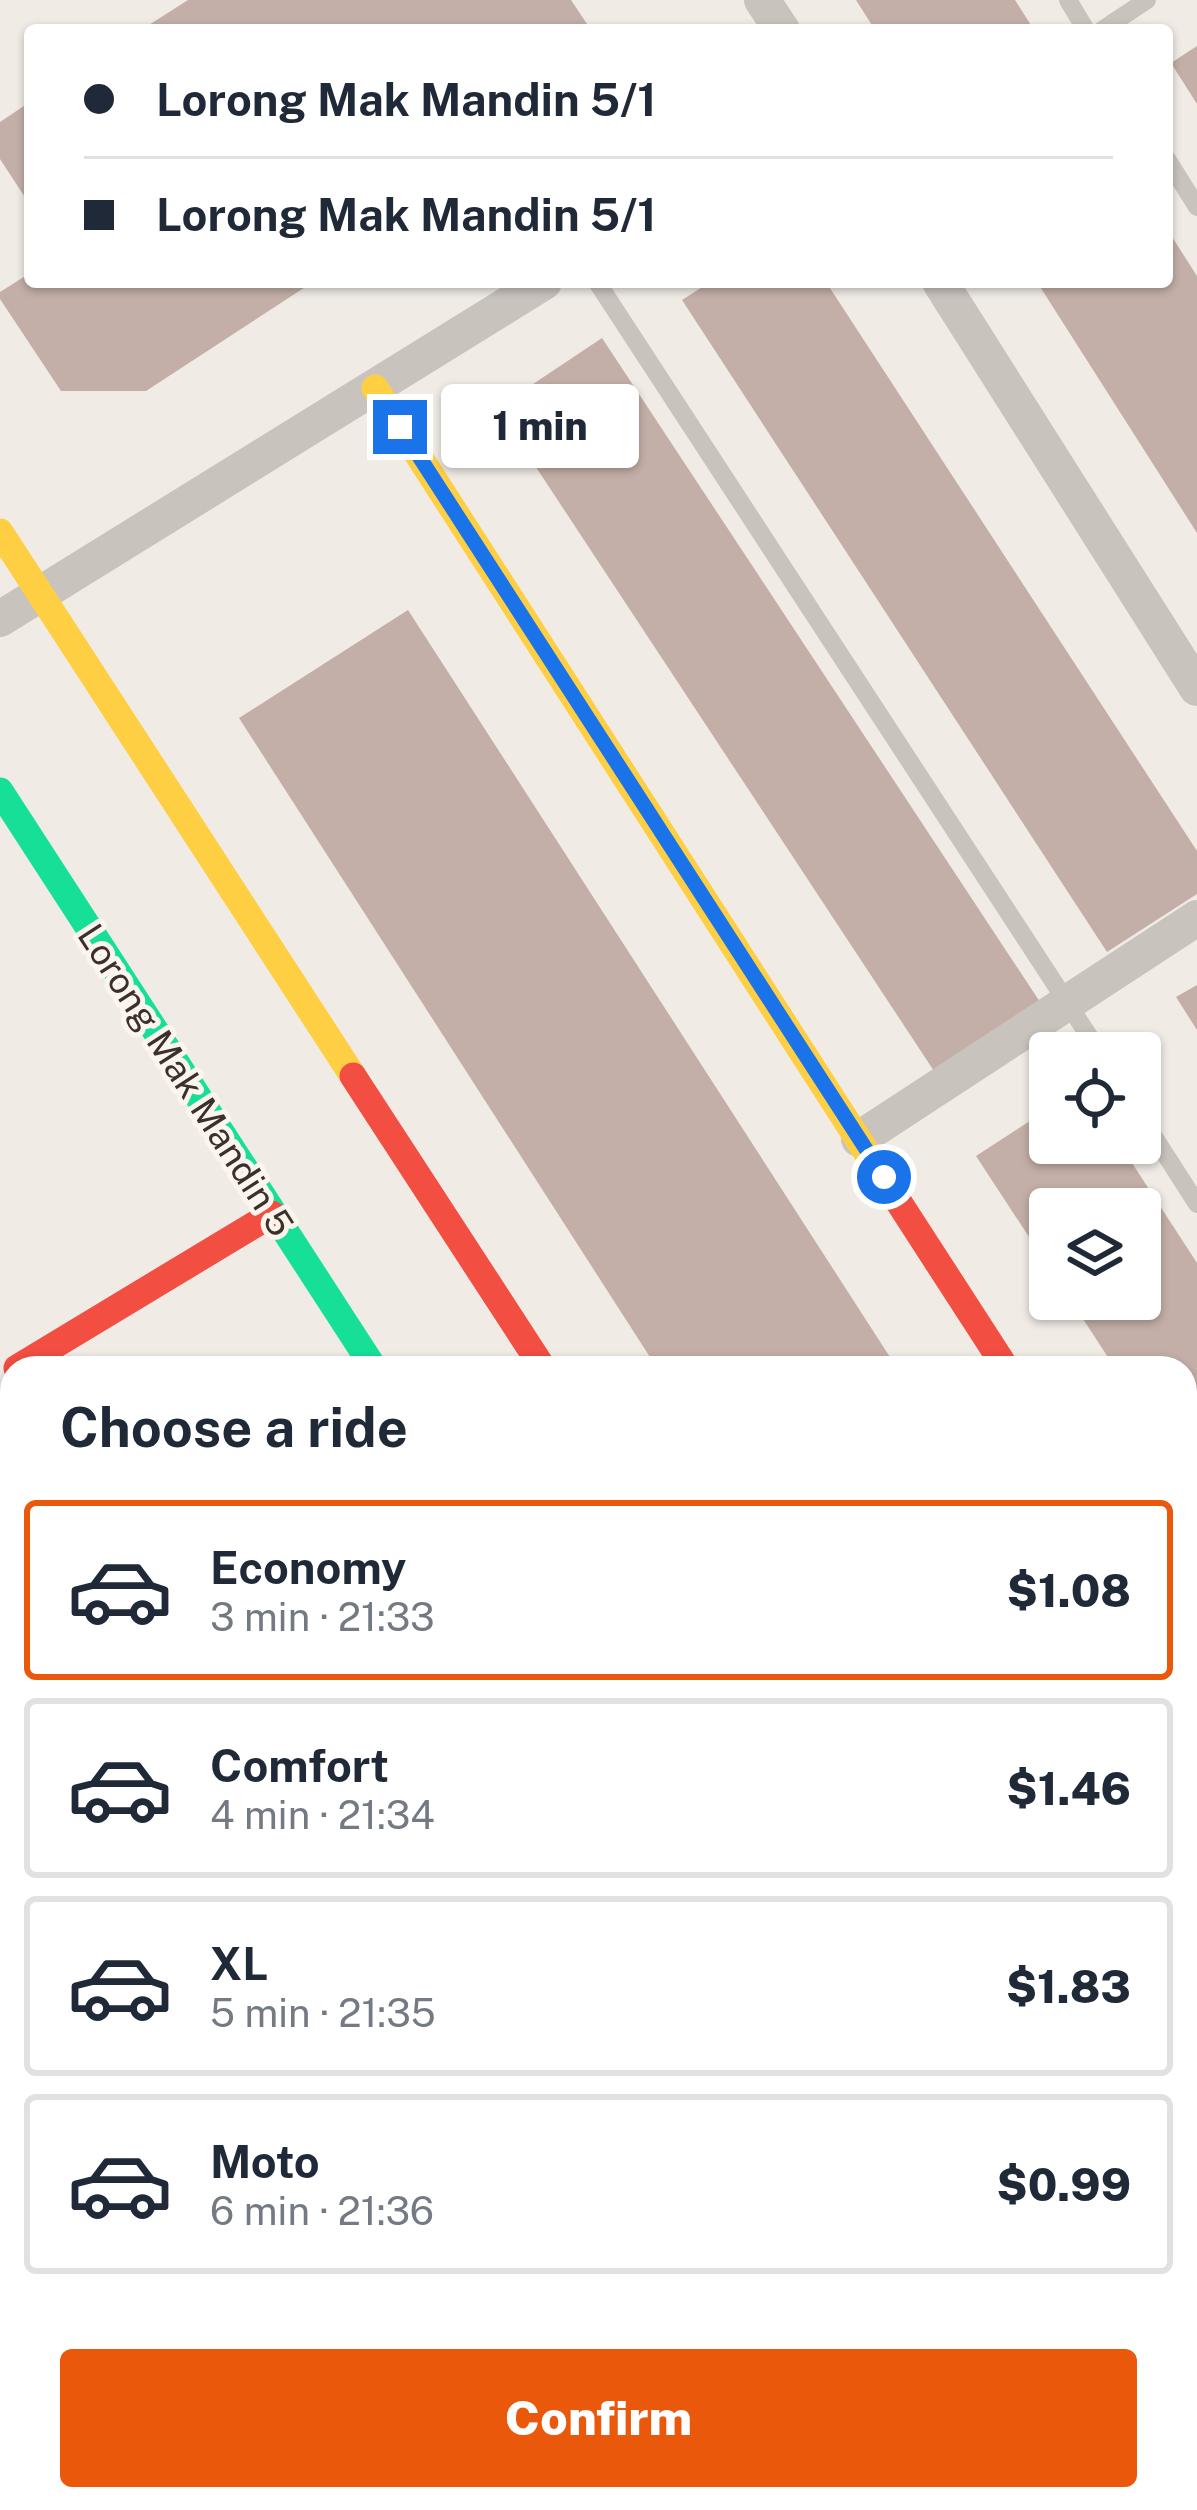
<!DOCTYPE html>
<html lang="en">
<head>
<meta charset="utf-8">
<style>
  :root { --surface:#fff; --page:#f2f2f3; --text:#1f2937; --muted:#747a83; --line:#e0e1e3; --accent:#ea580c }
  body { margin:0; font-family:"Public Sans",sans-serif; background:var(--page); color:var(--text); height:100vh; display:flex; flex-direction:column; font-size:45px; white-space:nowrap }
  * { box-sizing:border-box; margin:0 }
  p { font-size:39px; color:var(--muted) }
  .icon { flex:none; width:66px; height:66px; fill:none; stroke:currentColor; stroke-width:2; stroke-linecap:round; stroke-linejoin:round }
  .map { position:relative; flex:1; overflow:hidden }
  .sheet { position:absolute; left:0px; top:1356px; width:1197px; height:1155px; display:flex; flex-direction:column; background:var(--surface); border-radius:36px 36px 0 0; box-shadow:0 3px 9px #0004 }
  .sheet>* { flex:none }
  .guide { position:absolute; left:24px; top:24px; width:1149px; height:264px; border-radius:12px; box-shadow:0 3px 9px #0004; display:grid; align-content:center; height:264px; padding:0 60px; background:var(--surface) }
  .buttons { position:absolute; left:1029px; top:1032px; display:grid; gap:24px }
  .buttons a { display:grid; place-items:center; width:132px; height:132px; border-radius:12px; background:var(--surface); box-shadow:0 3px 9px #0004; font-size:60px }
  .end { position:absolute; width:54px; height:54px; margin:-27px; border:15px solid #1a73e8; background:#fff; box-shadow:0 0 0 6px #fff }
  .from { border-radius:50% }
  .bubble { position:absolute; height:84px; border-radius:12px; background:var(--surface); box-shadow:0 3px 9px #0004; font-size:39px; font-weight:800; line-height:84px; text-align:center }
  .guide b { display:flex; align-items:center; gap:42px; height:114px; font-size:45px }
  .guide b+b { border-top:3px solid var(--line) }
  .guide i { width:30px; height:30px; background:var(--text) }
  ul { padding:0; list-style:none }
  li { display:flex; align-items:center; gap:36px; height:180px; margin:0 24px 18px; padding:0 36px; border:6px solid var(--line); border-radius:12px }
  li div { flex:1 }
  li b { display:block; font-size:45px }
  li em { font-style:normal; font-weight:800 }
  li.on { border-color:var(--accent) }
  li>.icon { width:108px; height:108px; stroke-width:1.5 }
  h2 { padding:0 60px; font-size:54px; line-height:144px }
  .button { display:flex; gap:24px; margin-top:auto; padding:24px 60px }
  .button a { flex:1; height:138px; border-radius:12px; background:var(--accent); color:#fff; font-size:48px; font-weight:800; line-height:138px; text-align:center }
  .map>svg:first-child { display:block }
</style>
</head>
<body>
<div class="map">
<svg width="1197" height="2510" viewBox="0 0 1197 2510">
  <rect width="100%" height="100%" fill="#f0ebe5"/>
  <path fill="#c3afa7" d="M188,0h383l20,30h-450z
    M856,0h159l19,30h-159z
    M1197,46v58l-26,-41z
    M30,102v103l-30,-46v-37z
    M1167,229l30,47v257l-160,-251h130z
    M30,273v9h283l-167,109h-85l-61,-92v-7z
    M710,282h116l371,569v43l-90,58 -425,-652z
    M602,338l438,664 -106,69 -437,-663z
    M408,610l489,758h-240l-418,-650z
    M1197,985v45l-21,-33z
    M1050,1108v35h69l78,120v230l-12,-18v-107h-70l-45,-69h70v-90h-90v60l-74,-113z
    M0,1577l12,16v52l-7,5 -5,-6z
    M0,1774l12,15v49l-12,9z
    M1185,1815l12,19v199l-12,7z
    M613,2499h73l7,11h-73z
    M880,2499h71l7,11h-70z"/>
  <g fill="none" stroke-linecap="round" stroke-linejoin="round">
    <path stroke="#c9c3be" stroke-width="18" d="M1068,0l18,30
      M1102,30l45,-30
      M1167,159l30,48
      M597,282l503,771
      M1140,1115l57,89
      M555,2499l7,11
      M761,2499l7,11"/>
    <path stroke="#c9c3be" stroke-width="36" d="M762,0l20,30
      M940,282l257,406
      M0,619l544,-337
      M859,1139l338,-221
      M1185,1647l12,19
      M0,1926l12,-7
      M1185,2109l12,-8
      M0,2356l12,-7
      M1185,2381l12,18"/>
    <path stroke="#16e098" stroke-width="27" d="M0,791l374,577"/>
    <path stroke="#ffcf43" stroke-width="27" d="M375,388l512,796
      M0,532l353,544"/>
    <path stroke="#f24e42" stroke-width="27" d="M353,1076l190,292
      M887,1184l119,184
      M17,1368l255,-154
      M1104,2499l7,11"/>
  </g>
  <g fill="none" stroke-linecap="round" stroke-linejoin="round">
    <path stroke="#1a73e8" stroke-width="15" d="M400,427l484,750"/>
  </g>
  <g text-anchor="middle" stroke-width="10" stroke-linejoin="round" paint-order="stroke">
    <g font-size="36" fill="#3b302b" stroke="#fbf5ee">
      <text transform="translate(186 1080) rotate(57)" y="13">Lorong Mak Mandin 5</text>
    </g>
  </g>
</svg>
<div class="buttons">
<a><svg class="icon" aria-label="locate" viewBox="0 0 24 24"><circle cx="12" cy="12" r="6"/><path d="M12 2v4M12 18v4M2 12h4M18 12h4"/></svg></a>
<a><svg class="icon" aria-label="layers" viewBox="0 0 24 24"><path d="M12 4l9 5-9 5-9-5zM3 14l9 5 9-5"/></svg></a>
</div>
<i class="end from" style="left:884px;top:1177px"></i>
<i class="end" style="left:400px;top:427px"></i>
<div class="bubble" style="left:441px;top:384px;width:198px">1 min</div>
<div class="guide">
<b><i class="from"></i>Lorong Mak Mandin 5/1</b>
<b><i></i>Lorong Mak Mandin 5/1</b>
</div>
<section class="sheet">
<h2>Choose a ride</h2>
<ul>
<li class="on"><svg class="icon" aria-label="car" viewBox="0 0 24 24"><path d="M5 17H2v-5l4-1 3-4h7l3 4 3 1v5h-3M9 17h6M6 11h13"/><circle cx="7" cy="17" r="2"/><circle cx="17" cy="17" r="2"/></svg><div><b>Economy</b><p>3 min · 21:33</p></div><em>$1.08</em></li>
<li><svg class="icon" aria-label="car" viewBox="0 0 24 24"><path d="M5 17H2v-5l4-1 3-4h7l3 4 3 1v5h-3M9 17h6M6 11h13"/><circle cx="7" cy="17" r="2"/><circle cx="17" cy="17" r="2"/></svg><div><b>Comfort</b><p>4 min · 21:34</p></div><em>$1.46</em></li>
<li><svg class="icon" aria-label="car" viewBox="0 0 24 24"><path d="M5 17H2v-5l4-1 3-4h7l3 4 3 1v5h-3M9 17h6M6 11h13"/><circle cx="7" cy="17" r="2"/><circle cx="17" cy="17" r="2"/></svg><div><b>XL</b><p>5 min · 21:35</p></div><em>$1.83</em></li>
<li><svg class="icon" aria-label="car" viewBox="0 0 24 24"><path d="M5 17H2v-5l4-1 3-4h7l3 4 3 1v5h-3M9 17h6M6 11h13"/><circle cx="7" cy="17" r="2"/><circle cx="17" cy="17" r="2"/></svg><div><b>Moto</b><p>6 min · 21:36</p></div><em>$0.99</em></li>
</ul>
<div class="button"><a>Confirm</a></div>
</section>
</div>
</body>
</html>
